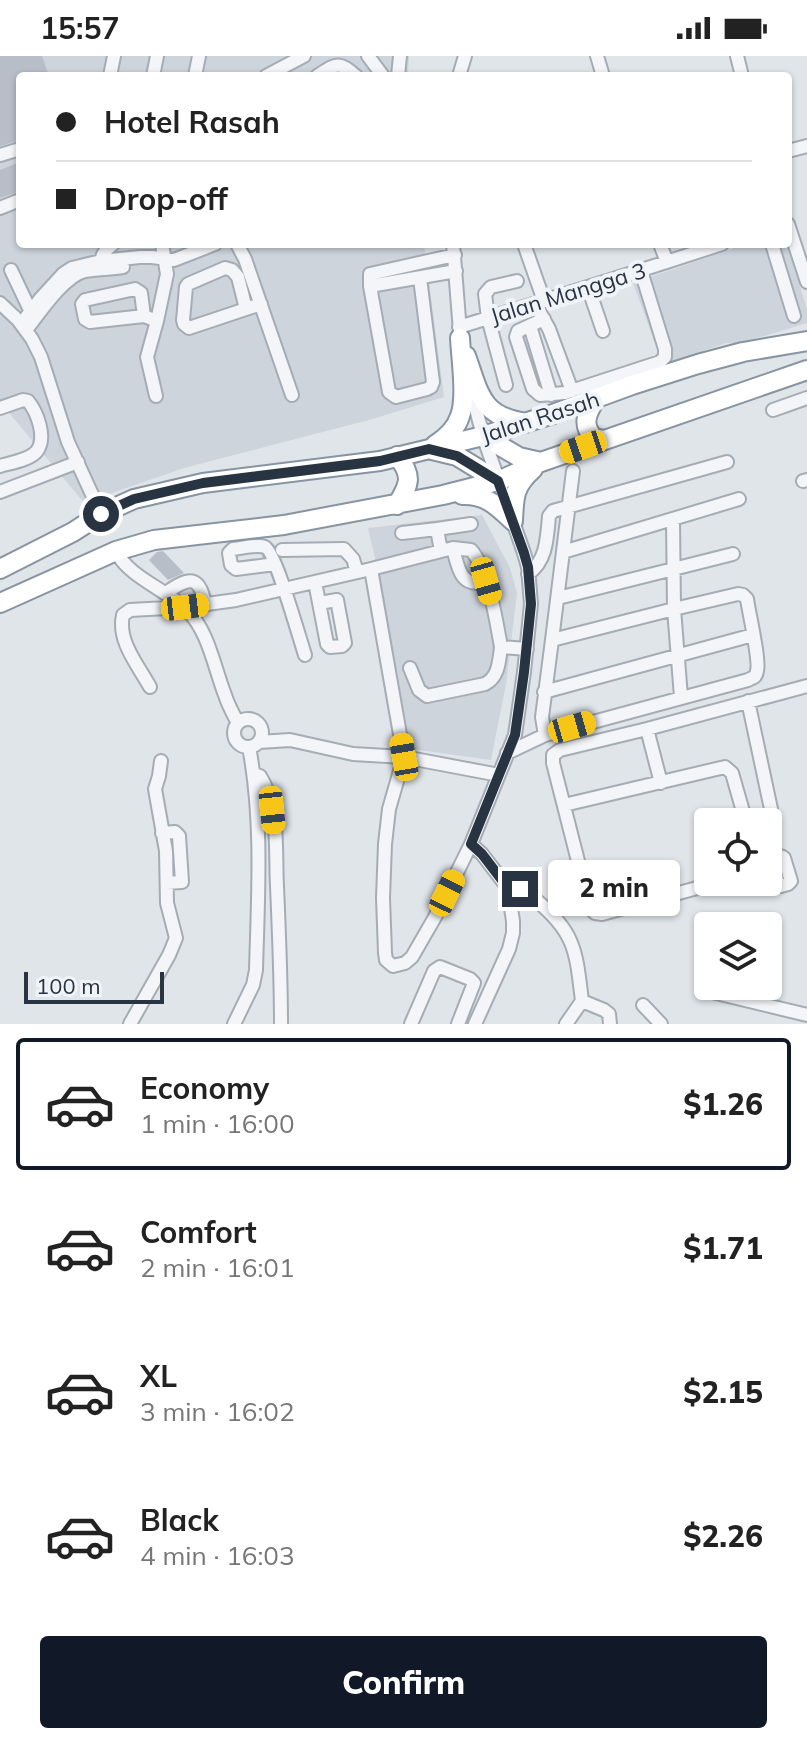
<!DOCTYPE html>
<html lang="en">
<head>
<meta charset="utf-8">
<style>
  :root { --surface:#fff; --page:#f2f2f2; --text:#222; --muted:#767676; --line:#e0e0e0; --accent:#111827 }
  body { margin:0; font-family:Mulish,sans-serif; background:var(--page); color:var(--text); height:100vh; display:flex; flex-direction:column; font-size:30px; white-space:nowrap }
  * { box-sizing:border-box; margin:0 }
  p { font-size:26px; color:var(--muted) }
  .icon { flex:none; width:44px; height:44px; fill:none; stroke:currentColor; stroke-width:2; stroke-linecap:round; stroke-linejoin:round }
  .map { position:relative; height:968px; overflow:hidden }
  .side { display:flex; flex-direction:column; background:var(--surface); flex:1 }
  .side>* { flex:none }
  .banner { position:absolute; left:16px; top:16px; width:776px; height:176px; border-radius:8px; box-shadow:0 2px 6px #0004; display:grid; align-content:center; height:176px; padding:0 40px; background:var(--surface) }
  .tools { position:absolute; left:694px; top:752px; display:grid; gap:16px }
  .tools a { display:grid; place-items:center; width:88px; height:88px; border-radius:8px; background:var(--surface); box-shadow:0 2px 6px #0004; font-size:40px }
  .scale { position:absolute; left:24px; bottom:20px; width:140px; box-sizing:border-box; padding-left:8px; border:4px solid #283442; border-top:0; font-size:22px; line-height:28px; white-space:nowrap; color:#283442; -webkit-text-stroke:6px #f0f3f7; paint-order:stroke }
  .end { position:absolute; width:36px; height:36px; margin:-18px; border:10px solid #283442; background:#fff; box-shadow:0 0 0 4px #fff }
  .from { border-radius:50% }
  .bubble { position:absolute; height:56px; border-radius:8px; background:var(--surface); box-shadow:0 2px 6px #0004; font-size:26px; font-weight:800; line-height:56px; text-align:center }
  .car { position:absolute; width:24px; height:48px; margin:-24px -12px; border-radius:10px; box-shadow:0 0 6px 2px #0007; background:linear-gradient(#f5c518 24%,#345 0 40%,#f5c518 0 76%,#345 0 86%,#f5c518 0) }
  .banner b { display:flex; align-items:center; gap:28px; height:76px; font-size:30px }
  .banner b+b { border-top:2px solid var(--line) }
  .banner i { width:20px; height:20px; background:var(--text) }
  ul { padding:14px 0 0; list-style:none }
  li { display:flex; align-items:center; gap:24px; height:132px; margin:0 16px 12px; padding:0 24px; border:4px solid transparent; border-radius:8px }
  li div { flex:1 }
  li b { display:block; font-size:30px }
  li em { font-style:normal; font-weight:800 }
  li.active { border-color:var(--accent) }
  li>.icon { width:72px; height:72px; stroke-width:1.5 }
  .cta { display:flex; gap:16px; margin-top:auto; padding:16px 40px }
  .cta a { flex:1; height:92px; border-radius:8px; background:var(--accent); color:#fff; font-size:32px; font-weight:800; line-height:92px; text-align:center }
  .status { display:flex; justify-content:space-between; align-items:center; height:56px; padding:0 40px; background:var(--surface); direction:ltr }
  .status svg { height:22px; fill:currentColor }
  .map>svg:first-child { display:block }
</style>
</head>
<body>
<div class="status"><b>15:57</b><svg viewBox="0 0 49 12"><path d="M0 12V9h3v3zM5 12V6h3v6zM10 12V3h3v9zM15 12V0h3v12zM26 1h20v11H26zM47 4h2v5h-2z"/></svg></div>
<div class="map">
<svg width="807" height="968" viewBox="0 0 807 968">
  <rect width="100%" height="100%" fill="#e0e5ea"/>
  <path fill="#ced4dc" d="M0,0h409l-1,20h-388v168h404l20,153 -75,23 -185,48 -89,31 -10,5 -85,-102z
    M746,188h41l20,65v14l-66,20h-15l-63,22 -30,-82z
    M482,459l28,53 7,25 -11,91 -15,76 -80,-11 -34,-182 -9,-39z"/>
  <path fill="#b7bec7" d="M0,0h42l7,20h-29v64l-20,6z
    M20,106v29l-20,7v-28z
    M163,495l21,22 -16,7 -19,-20 8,-8z"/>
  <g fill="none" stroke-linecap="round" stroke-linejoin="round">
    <g stroke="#a5acb4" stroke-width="16">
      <path id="minor" d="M368,0l15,20
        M597,0l6,20
        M737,0l5,20
        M110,20l4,-20
        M153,20l4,-20
        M195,20l4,-20
        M266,20l38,-20
        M317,20c18,-11 21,-17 39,0
        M398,20l2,-20
        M459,20l6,-20
        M788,95l19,-5
        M0,99l20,-6
        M0,152l20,-8
        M788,168l19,58
        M237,188l8,15 47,136
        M453,188l8,100
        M524,188l20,57
        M660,188l7,18
        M772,188l22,72
        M102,211c-2,-11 2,-16 11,-23
        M11,214l19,40
        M420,222l13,104 -2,5 -4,2 -31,8 -7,-5 -19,-106v-12l85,-19
        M370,230l86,-15
        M588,231l15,44
        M0,247l18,17 14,19 9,18 27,85 33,72
        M246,253l-8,-32 -6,-7 -7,-2 -37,16 -2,3 -3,33 1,4 5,4 72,-24
        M540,257l9,16 23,62
        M144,260l-3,-23 -6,-4 -50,11 -3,4 3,15 5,3 54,-6 13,5
        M544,263l-26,12 -2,6 17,52 7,6 25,-2 95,-31 5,-5v-8l-24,-78
        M21,268l20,-26 22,-24 9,-6 29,-7 39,-4h12l22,3 41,-16
        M530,270l21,69
        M459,271l161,-50 102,-33
        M27,273c13,-17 37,-53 58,-58 13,-2 26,-2 38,-4
        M506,329l-18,-67 -3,-24 6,-7 26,-6
        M156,340l-9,-39 10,-36 10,-47 -5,-30
        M0,352l23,-8 5,1c9,11 19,36 9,50 -7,9 -27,12 -37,15
        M773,354l34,-12
        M803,425l4,-1
        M0,436l78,-30
        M402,477l35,-4
        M453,492c5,19 7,41 33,33
        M282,494l62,-1 9,10 4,13
        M116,495c11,25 51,39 71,59 22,22 27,57 38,85 3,10 8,19 13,28
        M441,495l-4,-22 34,-5
        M563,496l176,-53
        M275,508l-39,5 -5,-4 -2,-12 4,-4c9,-1 24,-5 32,-2 10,4 35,93 40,108
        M371,513l82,-21 18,2c18,21 25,70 30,97l26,2
        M528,518c19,-13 19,-37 21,-58l4,-5 174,-49
        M315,526l12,62 3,3 12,-1 3,-3 -8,-43 -18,3
        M166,537c22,-16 34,-19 39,12
        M558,542l175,-44
        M552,584l21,-169
        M410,612l9,22 8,6 58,-12c14,-7 14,-23 16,-37
        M150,631c-12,-22 -33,-46 -27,-72l7,-5 55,-3 51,-7 135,-31 33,188 -15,52 -4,35 -2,54 2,55 1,7 7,6 12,-3 7,-6 23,-40 36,-73 44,-109 9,-63 7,-68 -3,-37 -4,-14 -41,-117 -13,-50
        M544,636l209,-57
        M748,645l23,108 -1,9 -5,4
        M234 677a14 14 0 1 1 28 0a14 14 0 1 1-28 0Z
        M647,673l14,54
        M545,679l-3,-18 10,-77 122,-31 7,88
        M259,686l31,-2 63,14 51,3 95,18
        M507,697l38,-18 203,-55c5,-3 8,-2 9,-9 3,-11 -8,-58 -10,-72l-4,-4 -5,-1 -64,15 -1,-89
        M254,718l6,2c20,32 15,74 17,110 2,46 4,92 4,138
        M564,749l161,-38 7,6 14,49
        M162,777l13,-1 4,4 3,46 -15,1
        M471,788l11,10 26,34 5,33v12l-4,16 -34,75
        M768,802c5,-1 12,-4 16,0l7,23 -3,3 -7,2 -3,-2 -6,-27
        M719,826l-117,32 -7,-1 -5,-5 -37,-145v-8l7,-5 87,-21 160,-43
        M508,832c11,-2 19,5 28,12 40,33 40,52 46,101l-16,23
        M716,937l91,22
        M582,945l22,9 5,4 1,10
        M643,949l18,19
        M130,968l39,-69 7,-17 -9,-35 -1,-52 -11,-62 4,-13 2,-15
        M234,968l19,-39 3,-15c2,-74 7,-150 -7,-223
        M411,968l23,-53 6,-4 30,12 4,4 -16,41"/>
    </g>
    <g stroke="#8794a1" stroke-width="22">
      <path id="highway" d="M466,300c14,38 14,60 60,67
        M595,344c-8,13 -14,25 -1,38l10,2
        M483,380l36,21 22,5
        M435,389c11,-7 21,-16 25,-29 7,-18 1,-57 0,-78
        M432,394l25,6 41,25
        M397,400c17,20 12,29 0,49
        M462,439c24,-1 35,11 51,26
        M513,465c1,-25 1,-35 20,-52
        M0,513l73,-37 28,-18 33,-15 69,-16 177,-22 103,-25 70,-22 79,-29 66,-21 45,-12 64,-11
        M0,547l116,-52 38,-11 130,-15 159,-30 55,-14 43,-19 266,-92"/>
    </g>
    <use href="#minor" stroke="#f3f5f8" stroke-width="12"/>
    <use href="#highway" stroke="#fff" stroke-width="18"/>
  </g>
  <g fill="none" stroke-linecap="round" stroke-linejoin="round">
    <path stroke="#283442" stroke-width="10" d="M101,458l33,-15 69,-16 177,-22 49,-12 28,7 41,25 26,72 4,14 3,37 -7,68 -9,63 -44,109 11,10 26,34 8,-1 4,2"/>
  </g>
  <g text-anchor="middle" stroke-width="8" stroke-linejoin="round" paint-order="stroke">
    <g font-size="22" fill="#283442" stroke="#f0f3f7">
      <text transform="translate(568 237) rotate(-17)" y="8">Jalan Mangga 3</text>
      <text transform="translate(540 361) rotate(-18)" y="8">Jalan Rasah</text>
    </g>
  </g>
</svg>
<div class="tools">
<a><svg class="icon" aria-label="locate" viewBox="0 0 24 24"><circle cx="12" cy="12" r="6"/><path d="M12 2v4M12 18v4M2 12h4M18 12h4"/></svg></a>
<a><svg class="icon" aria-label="layers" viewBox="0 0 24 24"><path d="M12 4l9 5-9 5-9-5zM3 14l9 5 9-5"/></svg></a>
</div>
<div class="scale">100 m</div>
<i class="end from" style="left:101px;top:458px"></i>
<i class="end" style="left:520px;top:833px"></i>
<div class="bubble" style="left:548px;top:804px;width:132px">2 min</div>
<i class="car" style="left:583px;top:391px;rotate:251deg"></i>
<i class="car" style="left:486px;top:525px;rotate:164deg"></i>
<i class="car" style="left:185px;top:551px;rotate:83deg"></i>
<i class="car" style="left:572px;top:671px;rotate:74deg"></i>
<i class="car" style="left:404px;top:701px;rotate:350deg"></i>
<i class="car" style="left:272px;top:754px;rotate:174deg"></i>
<i class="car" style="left:447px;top:837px;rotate:26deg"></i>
<div class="banner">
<b><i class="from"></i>Hotel Rasah</b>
<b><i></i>Drop-off</b>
</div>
</div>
<section class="side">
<ul>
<li class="active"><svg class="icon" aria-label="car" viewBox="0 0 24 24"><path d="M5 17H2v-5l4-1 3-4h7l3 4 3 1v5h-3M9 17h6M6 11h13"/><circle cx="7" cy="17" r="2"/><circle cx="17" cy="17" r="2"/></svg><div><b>Economy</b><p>1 min · 16:00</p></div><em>$1.26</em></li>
<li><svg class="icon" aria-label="car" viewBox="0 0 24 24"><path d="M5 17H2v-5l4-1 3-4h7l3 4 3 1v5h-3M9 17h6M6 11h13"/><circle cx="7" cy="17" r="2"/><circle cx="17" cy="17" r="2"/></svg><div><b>Comfort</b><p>2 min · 16:01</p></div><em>$1.71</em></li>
<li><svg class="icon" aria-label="car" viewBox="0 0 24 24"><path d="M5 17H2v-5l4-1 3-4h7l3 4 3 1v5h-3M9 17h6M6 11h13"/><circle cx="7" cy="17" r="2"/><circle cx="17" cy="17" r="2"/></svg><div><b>XL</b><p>3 min · 16:02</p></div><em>$2.15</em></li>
<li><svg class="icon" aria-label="car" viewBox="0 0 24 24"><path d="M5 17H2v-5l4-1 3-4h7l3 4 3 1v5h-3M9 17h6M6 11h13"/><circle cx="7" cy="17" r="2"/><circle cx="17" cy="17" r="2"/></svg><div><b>Black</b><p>4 min · 16:03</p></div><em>$2.26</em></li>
</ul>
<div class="cta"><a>Confirm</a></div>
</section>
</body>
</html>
